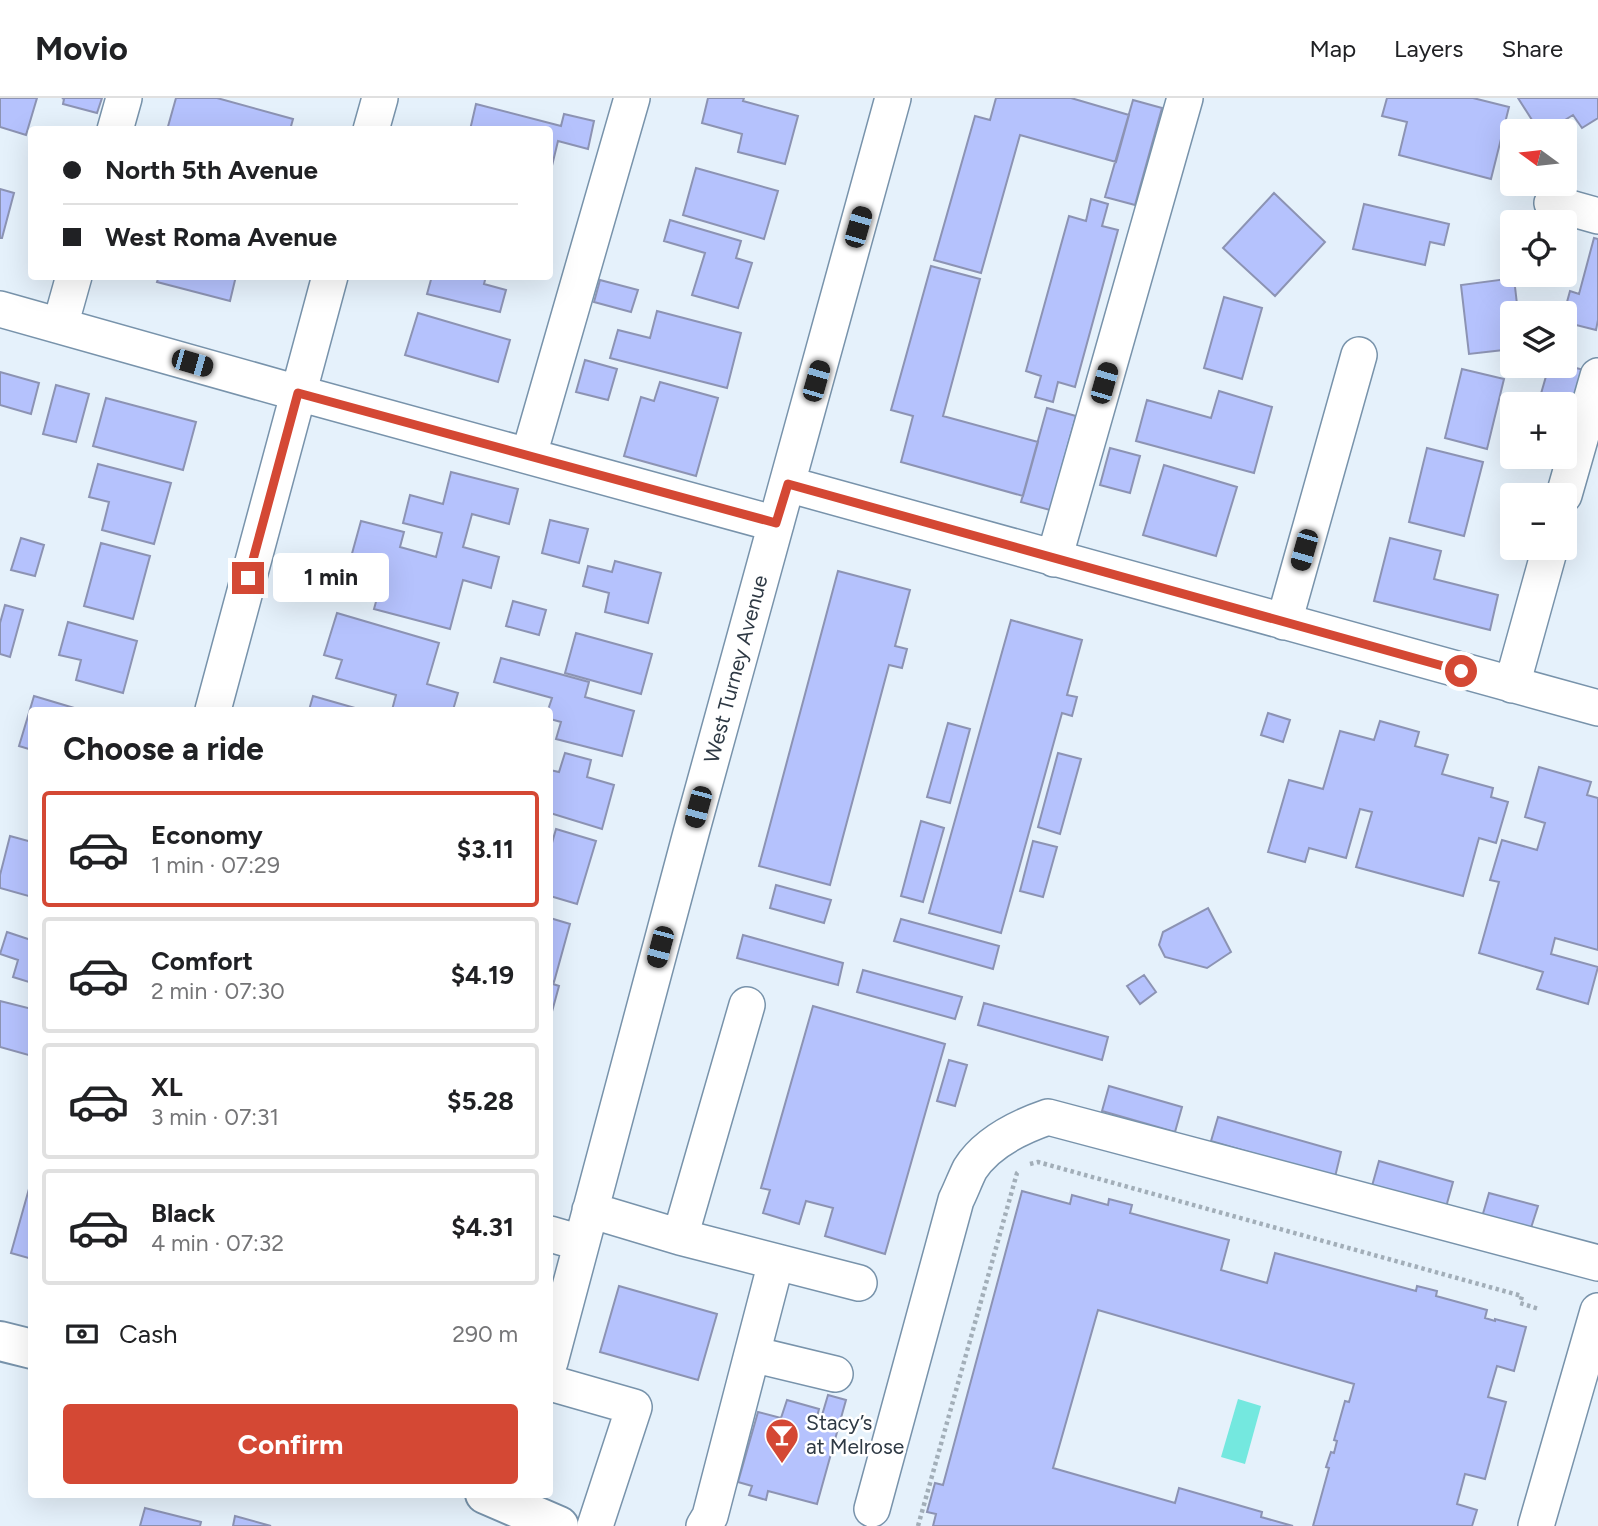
<!DOCTYPE html>
<html lang="en">
<head>
<meta charset="utf-8">
<style>
  :root { --surface:#fff; --page:#f6f6f6; --text:#202124; --muted:#757577; --line:#e0e0e0; --accent:#d44834 }
  body { margin:0; font-family:Figtree,sans-serif; background:var(--page); color:var(--text); height:100vh; display:flex; flex-direction:column; font-size:26px; white-space:nowrap }
  * { box-sizing:border-box; margin:0 }
  p { font-size:23px; color:var(--muted) }
  .icon { flex:none; width:38px; height:38px; fill:none; stroke:currentColor; stroke-width:2; stroke-linecap:round; stroke-linejoin:round }
  .map { position:relative; flex:1; overflow:hidden }
  .side { position:absolute; left:28px; top:609px; width:525px; height:791px; display:flex; flex-direction:column; background:var(--surface); border-radius:7px; box-shadow:0 7px 28px #0002 }
  .side>* { flex:none }
  .banner { position:absolute; left:28px; top:28px; width:525px; height:154px; border-radius:7px; box-shadow:0 7px 28px #0002; display:grid; align-content:center; height:154px; padding:0 35px; background:var(--surface) }
  .needle { width:46px; rotate:285deg }
  .controls { position:absolute; left:1500px; top:21px; display:grid; gap:14px }
  .controls a { display:grid; place-items:center; width:77px; height:77px; border-radius:7px; background:var(--surface); box-shadow:0 7px 28px #0002; font-size:35px }
  .end { position:absolute; width:32px; height:32px; margin:-16px; border:9px solid #d44834; background:#fff; box-shadow:0 0 0 4px #fff }
  .from { border-radius:50% }
  .bubble { position:absolute; height:49px; border-radius:7px; background:var(--surface); box-shadow:0 7px 28px #0002; font-size:23px; font-weight:700; line-height:49px; text-align:center }
  .car { position:absolute; width:21px; height:42px; margin:-21px -10px; border-radius:9px; box-shadow:0 0 5px 2px #0007; background:linear-gradient(#222 24%,#8ab4d8 0 40%,#222 0 76%,#8ab4d8 0 86%,#222 0) }
  .banner b { display:flex; align-items:center; gap:24px; height:66px; font-size:26px }
  .banner b+b { border-top:2px solid var(--line) }
  .banner i { width:18px; height:18px; background:var(--text) }
  ul { padding:0; list-style:none }
  li { display:flex; align-items:center; gap:21px; height:116px; margin:0 14px 10px; padding:0 21px; border:4px solid var(--line); border-radius:7px }
  li div { flex:1 }
  li b { display:block; font-size:26px }
  li em { font-style:normal; font-weight:700 }
  li.selected { border-color:var(--accent) }
  li>.icon { width:63px; height:63px; stroke-width:1.5 }
  h2 { padding:0 35px; font-size:32px; line-height:84px }
  .pay { display:flex; align-items:center; gap:18px; height:77px; padding:0 35px; font-size:26px }
  .pay p { margin-inline-start:auto }
  .cta { display:flex; gap:14px; margin-top:auto; padding:14px 35px }
  .cta a { flex:1; height:80px; border-radius:7px; background:var(--accent); color:#fff; font-size:28px; font-weight:700; line-height:80px; text-align:center }
  header { display:flex; align-items:center; gap:42px; box-sizing:border-box; height:98px; padding:0 35px; background:var(--surface); border-bottom:2px solid var(--line) }
  header strong { font-size:33px }
  nav { display:flex; gap:38px; margin-inline-start:auto; font-size:24px }
  .map>svg:first-child { display:block }
</style>
</head>
<body>
<header>
<strong>Movio</strong>
<nav><a>Map</a><a>Layers</a><a>Share</a></nav>
</header>
<div class="map">
<svg width="1598" height="1428" viewBox="0 0 1598 1428">
  <rect width="100%" height="100%" fill="#e5f1fb"/>
  <path fill="#74e8df" d="M1238,1301l23,7 -16,58 -24,-7z"/>
  <path fill="#b5c2fd" stroke="#8c93b3" stroke-width="2" d="M0,0h37l-11,37 -26,-8z
    M62,0h40l-5,15 -34,-9 1,-5z
    M176,0h41l76,21 -3,11h-123z
    M708,0h36l-1,3 55,15 -13,48 -47,-12 4,-18 -40,-11z
    M996,0h75l58,17 -13,47 -96,-27 -39,138 -47,-13 41,-144 15,4z
    M1387,0h86l36,9 -18,72 -92,-24 8,-33 -25,-6z
    M1518,0h80v20l-16,10 -9,-13 -26,16h-8z
    M1133,2l29,8 -27,97 -30,-8z
    M476,6l85,22 3,-12 30,7 -6,28 -30,-8 -8,33v-44h-80z
    M696,70l82,23 -14,48 -81,-24z
    M0,91l14,4 -12,45h-2z
    M1274,95l51,49 -50,54 -52,-48z
    M1091,101l17,5 -6,22 16,4 -43,157 -17,-5 -5,20 -18,-5 6,-21 -15,-5 43,-155 17,5z
    M1364,106l85,20 -5,21 -14,-3 -5,23 -72,-16z
    M670,122l71,21 -5,17 16,5 -14,45 -46,-13 13,-42 -41,-12z
    M1594,140l4,1v81l-2,10 -32,-8v-9l6,-22 9,3z
    M931,168l49,13 -37,137 95,26 -15,54 -122,-34 12,-46 -22,-6z
    M159,178h77l-6,25 -73,-19z
    M432,178h54l-2,8 22,6 -6,22 -73,-18z
    M1514,180l4,35h-6v36l-43,5 -8,-69z
    M600,182l38,10 -7,22 -37,-10z
    M1224,199l38,11 -20,71 -38,-11z
    M657,213l84,22 -14,55 -117,-30 8,-28 32,8z
    M418,215l92,27 -12,42 -93,-27z
    M585,262l32,9 -9,31 -32,-8z
    M1564,267l20,5 -13,45 -7,-2v-9h-26l11,-38z
    M1462,271l42,10 -17,70 -42,-11z
    M0,274l39,11 -8,31 -31,-9z
    M660,284l58,16 -22,78 -72,-20 17,-59 13,4z
    M56,287l33,9 -13,48 -33,-8z
    M1219,293l53,16 -18,66 -118,-32 11,-41 64,18z
    M106,300l90,24 -13,48 -90,-24z
    M1047,310l29,8 -26,94 -29,-8z
    M1110,350l30,8 -10,37 -30,-8z
    M1427,350l56,14 -19,74 -55,-14z
    M98,366l73,19 -17,61 -52,-14 7,-28 -20,-5z
    M1164,367l73,22 -21,69 -73,-21z
    M451,374l67,17 -9,35 -37,-10 -9,33 36,10 -8,31 -28,-8 -13,49 -76,-20 9,-33 -35,-8 13,-47 43,11 -4,15 36,10 6,-24 -39,-10 7,-28 33,9z
    M550,422l38,9 -9,34 -37,-10z
    M21,440l23,7 -9,31 -24,-6z
    M1390,440l51,13 -7,28 64,16 -8,35 -116,-29z
    M101,445l49,13 -17,63 -49,-13z
    M615,463l46,12 -13,50 -43,-11 4,-19 -26,-7 5,-20 24,6z
    M838,473l72,19 -15,56 12,3 -5,19 -13,-3 -59,220 -71,-19z
    M513,503l33,9 -7,25 -33,-9z
    M5,507l18,5 -13,47 -10,-3v-31z
    M337,515l102,30 -12,41 31,9 -5,17h-61l4,-15 -60,-17 6,-18 -18,-5z
    M1011,522l71,20 -15,55 10,2 -5,19 -10,-3 -61,220 -72,-20z
    M68,524l69,19 -14,52 -47,-13 5,-20 -22,-5z
    M576,535l76,21 -11,40 -76,-21z
    M501,560l88,24 -4,15 49,14 -12,45 -66,-17 5,-17 -11,-3v-9h-2l4,-12 -58,-16z
    M34,598l47,14h-49v40l-13,-4z
    M313,598l49,14h-53z
    M1268,615l22,7 -7,22 -22,-7z
    M1380,623l39,11 -4,14 33,9 -6,19 51,14 -2,9 17,5 -12,41 -17,-5 -16,58 -107,-29 16,-55 -12,-3 -14,49 -37,-10 -4,14 -37,-10 21,-72 34,9 17,-58 34,9z
    M948,625l22,6 -20,74 -23,-6z
    M565,655l26,7 -4,17 27,8 -12,44 -52,-16v-43l9,2z
    M1058,655l23,6 -21,75 -22,-7z
    M1539,669l52,15 -4,13 11,3v152l-43,-12 -4,16 47,13 -10,37 -51,-15 6,-17 -64,-19 20,-71 -9,-2 12,-40 35,10 8,-27 -20,-6z
    M921,723l23,7 -21,74 -22,-6z
    M556,731l40,12 -19,63 -27,-8v-46z
    M10,738l22,6v55l-32,-9v-13z
    M1033,743l24,6 -14,50 -23,-6z
    M776,787l55,15 -7,23 -54,-15z
    M1208,810l23,44 -24,16 -42,-11 -6,-12 4,-13z
    M550,820l20,6 -16,58 -4,-1z
    M901,821l98,27 -6,23 -99,-28z
    M7,834l24,8 1,-2v45l-19,-6 5,-17 -18,-6z
    M743,837l100,28 -5,22 -101,-27z
    M863,872l99,27 -7,22 -98,-27z
    M1144,877l12,17 -16,12 -13,-18z
    M550,885l9,3 -9,33z
    M0,903l32,8v47l-32,-9z
    M984,905l124,34 -6,23 -124,-35z
    M813,908l132,38 -60,210 -60,-18 8,-28 -27,-7 -7,23 -36,-11 7,-23 -9,-2z
    M949,962l18,5 -12,41 -18,-5z
    M1109,988l73,21 -7,25 -73,-21z
    M1218,1019l123,35 -6,25 -124,-36z
    M1379,1063l74,21 -7,25 -74,-21z
    M32,1080v81l-21,-6z
    M1022,1093l48,13 2,-9 36,10 1,-6 23,6 -2,8 99,27 -8,30 46,13 8,-30 141,38 1,-5 20,5 -1,5 51,14 -2,8 10,3v-2l31,8 -12,44 -17,-5 -9,31 18,5 -21,77 -20,-5 -8,30 20,6 -5,16h-159l16,-58 -3,-1 5,-15 3,1 3,-12 -3,-1 11,-39 4,1 5,-18 -256,-74 -45,158 122,35 4,-15 83,24 -1,5 32,9h-360l3,-12 -9,-2 8,-29 8,2z
    M1489,1095l49,13 -8,25 -48,-14z
    M619,1188l98,28 -19,66 -98,-28z
    M828,1297l18,5 -29,104 -49,-13 -2,9 -17,-5 3,-9 -14,-4 20,-70 23,6 6,-18 32,9 -3,12 4,1z
    M145,1410l56,14 -1,4h-60z
    M235,1418l36,10h-38z"/>
  <g fill="none" stroke-linecap="round" stroke-linejoin="round">
    <g stroke="#7893ab" stroke-width="38">
      <path id="minor" d="M115,32l9,-32
        M371,32l9,-32
        M1552,105l46,13
        M0,211l298,84 478,131
        M60,228l14,-50
        M529,357l103,-357
        M787,386l811,224
        M1564,397l34,-119
        M1054,461l131,-461
        M1284,524l75,-267
        M1512,587l38,-137
        M213,612l117,-434
        M590,1112l90,27 179,46
        M550,1136l31,9
        M680,1139l67,-232
        M752,1256l24,-92
        M550,1264l141,-529 202,-735
        M550,1285l84,24 -39,119
        M872,1411l84,-309c5,-10 9,-21 14,-31 17,-27 49,-42 78,-52l550,146
        M704,1428l6,-10 42,-162 83,20
        M1536,1428l62,-215"/>
    </g>
    <g stroke="#7893ab" stroke-width="42">
      <path id="major" d="M0,1243l32,8
        M485,1396l74,32"/>
    </g>
    <path stroke="#a2aeb8" stroke-width="4.5" stroke-dasharray="3.5 3.5" stroke-linecap="butt" d="M1030,1066l8,-2 484,134 -2,7 19,6
      M918,1428l99,-353 3,-3"/>
    <use href="#minor" stroke="#fff" stroke-width="35"/>
    <use href="#major" stroke="#fff" stroke-width="38"/>
  </g>
  <g fill="none" stroke-linecap="round" stroke-linejoin="round">
    <path stroke="#d44834" stroke-width="9" d="M248,480l50,-185 478,130 12,-39 673,187"/>
  </g>
  <defs>
    <g id="bar-pin" transform="scale(1.75)"><path d="M0 17L-7.5 6A9.5 9.5 0 1 1 7.5 6Z" fill="#d44834" stroke="#fff"/><path d="M-6-5H6L.8 .8V4.5H3.5V6h-7V4.5H-.8V.8Z" fill="#fff"/></g>
  </defs>
  <g fill-rule="evenodd">
    <use href="#bar-pin" x="782" y="1337"/>
  </g>
  <g text-anchor="middle" stroke-width="5" stroke-linejoin="round" paint-order="stroke">
    <g font-size="21" fill="#2e3944" stroke="#fff">
      <text transform="translate(736 571) rotate(-75)" y="7">West Turney Avenue</text>
    </g>
    <g font-size="21" fill="#2e3944" stroke="#fff" text-anchor="start">
      <text x="806" y="1332">Stacy’s<tspan x="806" dy="24">at Melrose</tspan></text>
    </g>
  </g>
</svg>
<div class="controls">
<a><svg class="needle" viewBox="-14 -14 28 28"><path d="M0-13l5 13h-10z" fill="#e53935"/><path d="M0 13l5-13h-10z" fill="#757577"/></svg></a>
<a><svg class="icon" aria-label="locate" viewBox="0 0 24 24"><circle cx="12" cy="12" r="6"/><path d="M12 2v4M12 18v4M2 12h4M18 12h4"/></svg></a>
<a><svg class="icon" aria-label="layers" viewBox="0 0 24 24"><path d="M12 4l9 5-9 5-9-5zM3 14l9 5 9-5"/></svg></a>
<a>+</a>
<a>−</a>
</div>
<i class="end from" style="left:1461px;top:573px"></i>
<i class="end" style="left:248px;top:480px"></i>
<div class="bubble" style="left:273px;top:455px;width:116px">1 min</div>
<i class="car" style="left:858px;top:129px;rotate:16deg"></i>
<i class="car" style="left:192px;top:265px;rotate:106deg"></i>
<i class="car" style="left:816px;top:283px;rotate:16deg"></i>
<i class="car" style="left:1104px;top:285px;rotate:16deg"></i>
<i class="car" style="left:1304px;top:452px;rotate:196deg"></i>
<i class="car" style="left:698px;top:709px;rotate:195deg"></i>
<i class="car" style="left:660px;top:849px;rotate:195deg"></i>
<div class="banner">
<b><i class="from"></i>North 5th Avenue</b>
<b><i></i>West Roma Avenue</b>
</div>
<section class="side">
<h2>Choose a ride</h2>
<ul>
<li class="selected"><svg class="icon" aria-label="car" viewBox="0 0 24 24"><path d="M5 17H2v-5l4-1 3-4h7l3 4 3 1v5h-3M9 17h6M6 11h13"/><circle cx="7" cy="17" r="2"/><circle cx="17" cy="17" r="2"/></svg><div><b>Economy</b><p>1 min · 07:29</p></div><em>$3.11</em></li>
<li><svg class="icon" aria-label="car" viewBox="0 0 24 24"><path d="M5 17H2v-5l4-1 3-4h7l3 4 3 1v5h-3M9 17h6M6 11h13"/><circle cx="7" cy="17" r="2"/><circle cx="17" cy="17" r="2"/></svg><div><b>Comfort</b><p>2 min · 07:30</p></div><em>$4.19</em></li>
<li><svg class="icon" aria-label="car" viewBox="0 0 24 24"><path d="M5 17H2v-5l4-1 3-4h7l3 4 3 1v5h-3M9 17h6M6 11h13"/><circle cx="7" cy="17" r="2"/><circle cx="17" cy="17" r="2"/></svg><div><b>XL</b><p>3 min · 07:31</p></div><em>$5.28</em></li>
<li><svg class="icon" aria-label="car" viewBox="0 0 24 24"><path d="M5 17H2v-5l4-1 3-4h7l3 4 3 1v5h-3M9 17h6M6 11h13"/><circle cx="7" cy="17" r="2"/><circle cx="17" cy="17" r="2"/></svg><div><b>Black</b><p>4 min · 07:32</p></div><em>$4.31</em></li>
</ul>
<div class="pay"><svg class="icon" aria-label="cash" viewBox="0 0 24 24"><path d="M3 7h18v10H3z"/><circle cx="12" cy="12" r="2"/></svg>Cash<p>290 m</p></div>
<div class="cta"><a>Confirm</a></div>
</section>
</div>
</body>
</html>
